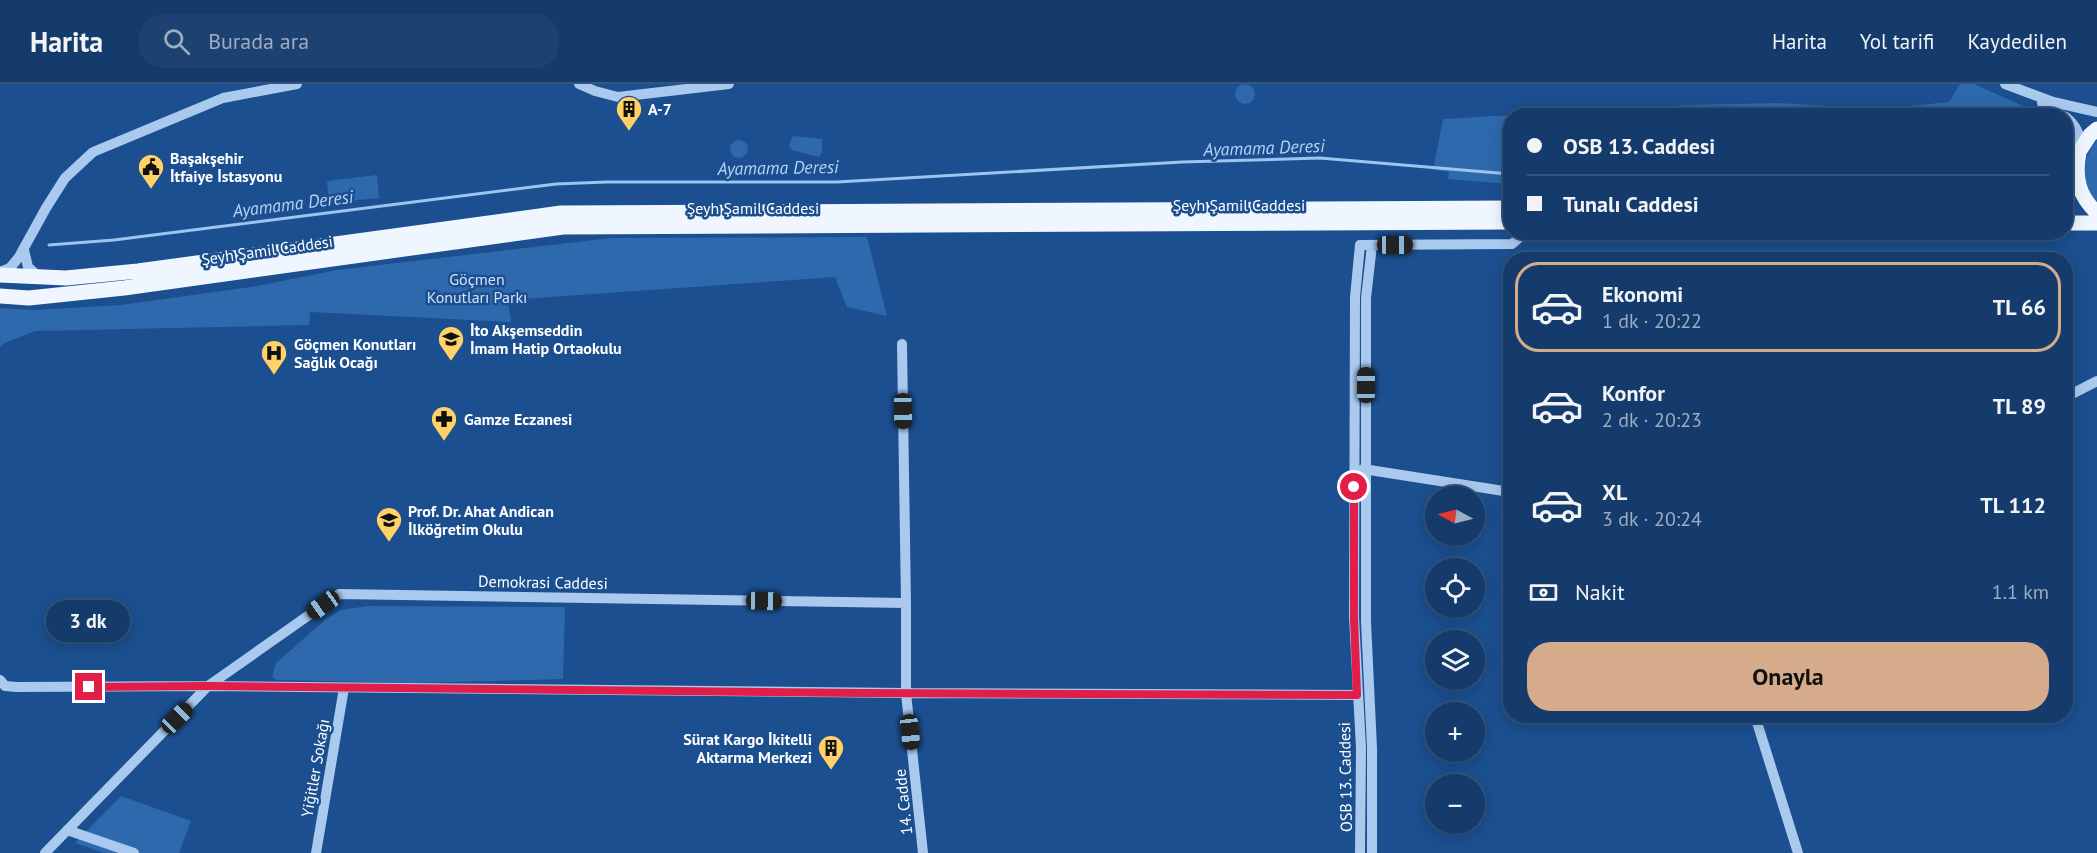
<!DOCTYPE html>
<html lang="tr">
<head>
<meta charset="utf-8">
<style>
  :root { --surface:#143b6b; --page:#1d4271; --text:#f1f3f6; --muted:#9dadc1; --line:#33557e; --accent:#d6ab8b }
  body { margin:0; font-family:"PT Sans",sans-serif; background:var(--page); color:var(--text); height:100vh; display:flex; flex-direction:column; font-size:22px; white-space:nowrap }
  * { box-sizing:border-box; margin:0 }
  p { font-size:20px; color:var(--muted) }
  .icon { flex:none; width:33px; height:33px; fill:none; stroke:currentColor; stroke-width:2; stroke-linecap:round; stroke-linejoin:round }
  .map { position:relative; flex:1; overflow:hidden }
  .drawer { position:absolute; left:1503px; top:168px; width:570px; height:471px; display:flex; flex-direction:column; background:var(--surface); border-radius:24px; box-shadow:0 3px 15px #0003,0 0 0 2px var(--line) }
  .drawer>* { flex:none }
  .top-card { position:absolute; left:1503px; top:24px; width:570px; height:132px; border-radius:24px; box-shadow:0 3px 15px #0003,0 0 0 2px var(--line); display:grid; align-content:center; height:132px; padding:0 24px; background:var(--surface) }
  .needle { width:39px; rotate:277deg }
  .controls { position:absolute; left:1425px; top:402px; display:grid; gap:12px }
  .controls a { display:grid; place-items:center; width:60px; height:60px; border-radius:50%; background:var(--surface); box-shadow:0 3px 15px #0003,0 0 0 2px var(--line); font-size:30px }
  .end { position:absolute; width:27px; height:27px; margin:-14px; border:8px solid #e11d48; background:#fff; box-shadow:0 0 0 3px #fff }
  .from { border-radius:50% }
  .bubble { position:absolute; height:42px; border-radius:21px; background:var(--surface); box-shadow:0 3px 15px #0003,0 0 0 2px var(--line); font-size:20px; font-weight:700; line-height:42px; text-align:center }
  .car { position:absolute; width:18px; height:36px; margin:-18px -9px; border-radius:8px; box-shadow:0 0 4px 2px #0007; background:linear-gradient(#222 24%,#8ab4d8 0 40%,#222 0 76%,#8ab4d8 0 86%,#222 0) }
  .top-card b { display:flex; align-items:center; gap:21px; height:57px; font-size:22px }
  .top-card b+b { border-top:2px solid var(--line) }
  .top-card i { width:15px; height:15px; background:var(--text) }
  ul { padding:10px 0 0; list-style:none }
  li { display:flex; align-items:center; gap:18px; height:90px; margin:0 12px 9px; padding:0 12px; border:3px solid transparent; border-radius:24px }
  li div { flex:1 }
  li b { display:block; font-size:22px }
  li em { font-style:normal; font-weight:700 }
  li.selected { border-color:var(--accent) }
  li>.icon { width:54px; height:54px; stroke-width:1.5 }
  .pay { display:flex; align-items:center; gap:15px; height:66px; padding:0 24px; font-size:22px }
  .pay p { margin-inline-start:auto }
  .primary-button { display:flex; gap:12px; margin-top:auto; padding:12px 24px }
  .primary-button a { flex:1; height:69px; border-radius:24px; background:var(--accent); color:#111; font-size:24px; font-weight:700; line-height:69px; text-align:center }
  header { display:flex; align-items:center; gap:36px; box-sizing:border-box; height:84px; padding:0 30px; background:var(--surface); border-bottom:2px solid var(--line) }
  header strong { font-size:28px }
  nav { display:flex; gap:33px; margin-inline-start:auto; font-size:21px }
  .search { width:420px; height:54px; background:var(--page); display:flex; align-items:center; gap:15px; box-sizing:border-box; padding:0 21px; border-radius:24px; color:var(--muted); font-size:22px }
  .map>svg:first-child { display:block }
</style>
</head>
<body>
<header>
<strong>Harita</strong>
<div class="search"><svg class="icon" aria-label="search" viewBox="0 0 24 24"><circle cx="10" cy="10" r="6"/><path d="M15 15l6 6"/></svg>Burada ara</div>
<nav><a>Harita</a><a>Yol tarifi</a><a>Kaydedilen</a></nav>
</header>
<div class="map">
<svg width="2097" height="769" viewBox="0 0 2097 769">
  <rect width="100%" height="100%" fill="#1b4f8f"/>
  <path fill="#2e69ad" d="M1960,0h14l69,31 -533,1v68l-62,-5 1,-7 -16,-2 10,-51 246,-14 88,-2 103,6 69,-7z
    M1235 10a10 10 0 1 1 20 0a10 10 0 1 1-20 0Z
    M793,52l29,3v13l-3,5 -27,-7 -3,-5z
    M2097,56v61c-19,-17 -15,-43 0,-61z
    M730 65a9 9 0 1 1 18 0a9 9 0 1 1-18 0Z
    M377,91l2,23 -50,5 -2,-22z
    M867,153l20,79 -40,-9 -12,-30 -327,23 3,22 -201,-10 -1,13 -274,6 -30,12 -5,4v-39l35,2 86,-5 136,-19 80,-16 274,-32z
    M368,522l197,1 -2,72 -149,4 -137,-3 -5,-3 4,-14 50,-44 15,-9z
    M121,712l70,25 -12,32h-75l-29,-10z"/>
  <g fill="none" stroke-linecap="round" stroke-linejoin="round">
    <path stroke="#9cc4f0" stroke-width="3" d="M49,161l65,-5 442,-56 51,-2h230l345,-20 138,-4 190,16"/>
    <path stroke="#a9c9ee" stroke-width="10" d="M579,0l16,7 23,6 111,-13
      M2005,0l48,18 44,10
      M2042,19l21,13
      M2066,33c11,9 16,19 13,33
      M1372,161l-6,53v324l6,126v105
      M24,166l4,17 11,10
      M0,188l10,-4 9,-11 27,-49 19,-30 28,-26 130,-54 74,-14
      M902,260l4,259v90l17,160
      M2066,313l31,-16
      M1363,385l147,23
      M0,596l5,6 12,1 191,-1 698,7 451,2
      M1755,632l43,137
      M67,746l67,23
      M45,769l163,-167 131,-92 567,9
      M316,769l28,-165
      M1360,769l1,-105 -7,-131 1,-320 5,-52 152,-1 14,-12"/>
    <path stroke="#f0f6ff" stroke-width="15" d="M2079,69c-5,25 0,43 18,60
      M2066,88l24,-37 7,-6
      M2066,139h31
      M0,191l66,3 72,-7 423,-58 949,-5
      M0,212l29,2 95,-10 439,-61 947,-5"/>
  </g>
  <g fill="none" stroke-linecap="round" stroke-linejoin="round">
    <path stroke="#e11d48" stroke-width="8" d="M89,603l119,-1 652,7 497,2 -3,-77v-131"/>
  </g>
  <defs>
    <g id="building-pin" transform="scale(1.35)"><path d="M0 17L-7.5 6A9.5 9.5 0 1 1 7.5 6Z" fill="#ffd166" stroke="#1b4f8f"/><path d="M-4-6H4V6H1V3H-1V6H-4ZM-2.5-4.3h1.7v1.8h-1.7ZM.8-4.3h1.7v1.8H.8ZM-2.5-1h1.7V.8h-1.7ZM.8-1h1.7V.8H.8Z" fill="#111"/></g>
    <g id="civic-pin" transform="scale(1.35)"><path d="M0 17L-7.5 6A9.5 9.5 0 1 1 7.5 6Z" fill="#ffd166" stroke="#1b4f8f"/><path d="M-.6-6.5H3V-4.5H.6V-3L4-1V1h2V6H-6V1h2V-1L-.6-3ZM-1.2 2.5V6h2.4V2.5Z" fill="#111"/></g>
    <g id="school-pin" transform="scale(1.35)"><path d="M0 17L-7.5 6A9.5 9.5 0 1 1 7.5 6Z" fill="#ffd166" stroke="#1b4f8f"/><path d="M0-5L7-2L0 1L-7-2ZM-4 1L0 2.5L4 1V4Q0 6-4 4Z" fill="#111"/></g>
    <g id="hospital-pin" transform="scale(1.35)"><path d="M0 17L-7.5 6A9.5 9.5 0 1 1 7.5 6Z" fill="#ffd166" stroke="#1b4f8f"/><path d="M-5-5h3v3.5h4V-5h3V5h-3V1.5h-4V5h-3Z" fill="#111"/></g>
    <g id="pharmacy-pin" transform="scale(1.35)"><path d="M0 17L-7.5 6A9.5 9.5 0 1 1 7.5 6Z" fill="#ffd166" stroke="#1b4f8f"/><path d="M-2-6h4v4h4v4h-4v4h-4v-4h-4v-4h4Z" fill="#111"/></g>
  </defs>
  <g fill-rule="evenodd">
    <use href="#building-pin" x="629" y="25"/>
    <use href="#civic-pin" x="151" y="83"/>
    <use href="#school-pin" x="451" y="255"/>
    <use href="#hospital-pin" x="274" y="269"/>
    <use href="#pharmacy-pin" x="444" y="335"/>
    <use href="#school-pin" x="389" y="436"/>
    <use href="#building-pin" x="831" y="664"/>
  </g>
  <g text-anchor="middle" stroke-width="5" stroke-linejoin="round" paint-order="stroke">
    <g font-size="16" font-weight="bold" fill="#fff" stroke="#1b4f8f" text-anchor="start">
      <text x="648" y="31">A-7</text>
      <text x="170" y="80">Başakşehir<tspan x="170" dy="18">İtfaiye İstasyonu</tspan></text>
      <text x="470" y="252">İto Akşemseddin<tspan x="470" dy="18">İmam Hatip Ortaokulu</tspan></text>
      <text x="294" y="266">Göçmen Konutları<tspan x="294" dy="18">Sağlık Ocağı</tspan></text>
      <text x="464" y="341">Gamze Eczanesi</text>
      <text x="408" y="433">Prof. Dr. Ahat Andican<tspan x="408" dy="18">İlköğretim Okulu</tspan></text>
      <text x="812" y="661" text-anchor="end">Sürat Kargo İkitelli<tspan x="812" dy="18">Aktarma Merkezi</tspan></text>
    </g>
    <g font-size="16" fill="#fff" stroke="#1b4f8f">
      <text x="1239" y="127">Şeyh Şamil Caddesi</text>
      <text x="753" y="130">Şeyh Şamil Caddesi</text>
      <text transform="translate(267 166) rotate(-8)" y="6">Şeyh Şamil Caddesi</text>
      <text transform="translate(543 498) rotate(1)" y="6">Demokrasi Caddesi</text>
      <text transform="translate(315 684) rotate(-80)" y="6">Yiğitler Sokağı</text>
      <text transform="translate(1345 693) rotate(-91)" y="6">OSB 13. Caddesi</text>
      <text transform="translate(903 718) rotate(-96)" y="6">14. Cadde</text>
    </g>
    <g font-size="16" fill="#cfe3fa" stroke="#1b4f8f">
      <text x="477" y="201">Göçmen<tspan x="477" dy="18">Konutları Parkı</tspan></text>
    </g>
    <g font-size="18" font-style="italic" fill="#b5d3f5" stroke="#1b4f8f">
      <text transform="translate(1264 64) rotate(-2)" y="6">Ayamama Deresi</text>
      <text transform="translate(778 84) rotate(-1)" y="6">Ayamama Deresi</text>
      <text transform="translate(293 120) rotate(-7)" y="6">Ayamama Deresi</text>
    </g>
  </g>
</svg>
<div class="controls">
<a><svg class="needle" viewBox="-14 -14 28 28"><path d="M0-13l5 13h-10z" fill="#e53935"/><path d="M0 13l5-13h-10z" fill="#9dadc1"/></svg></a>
<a><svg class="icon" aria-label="locate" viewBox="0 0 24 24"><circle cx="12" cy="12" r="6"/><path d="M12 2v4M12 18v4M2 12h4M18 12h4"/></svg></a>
<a><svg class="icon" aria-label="layers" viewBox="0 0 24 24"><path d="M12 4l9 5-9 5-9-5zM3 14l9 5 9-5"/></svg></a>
<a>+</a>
<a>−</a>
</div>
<i class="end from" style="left:1354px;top:403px"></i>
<i class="end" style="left:89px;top:603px"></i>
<div class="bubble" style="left:46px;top:516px;width:84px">3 dk</div>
<i class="car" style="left:1395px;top:161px;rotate:90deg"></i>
<i class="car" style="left:1366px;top:301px;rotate:0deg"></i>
<i class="car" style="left:903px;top:327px;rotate:179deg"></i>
<i class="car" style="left:764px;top:517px;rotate:91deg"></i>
<i class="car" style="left:323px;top:521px;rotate:235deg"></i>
<i class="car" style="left:177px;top:634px;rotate:45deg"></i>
<i class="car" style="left:910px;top:648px;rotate:174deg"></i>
<div class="top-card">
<b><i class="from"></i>OSB 13. Caddesi</b>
<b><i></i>Tunalı Caddesi</b>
</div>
<section class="drawer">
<ul>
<li class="selected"><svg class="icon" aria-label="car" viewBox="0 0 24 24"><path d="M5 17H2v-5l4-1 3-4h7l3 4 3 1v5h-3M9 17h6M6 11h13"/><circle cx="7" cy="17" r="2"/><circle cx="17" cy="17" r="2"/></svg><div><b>Ekonomi</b><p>1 dk · 20:22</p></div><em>TL 66</em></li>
<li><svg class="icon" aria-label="car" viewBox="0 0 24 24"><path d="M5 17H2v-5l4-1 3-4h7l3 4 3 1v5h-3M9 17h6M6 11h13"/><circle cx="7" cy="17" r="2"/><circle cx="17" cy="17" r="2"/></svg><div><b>Konfor</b><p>2 dk · 20:23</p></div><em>TL 89</em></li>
<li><svg class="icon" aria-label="car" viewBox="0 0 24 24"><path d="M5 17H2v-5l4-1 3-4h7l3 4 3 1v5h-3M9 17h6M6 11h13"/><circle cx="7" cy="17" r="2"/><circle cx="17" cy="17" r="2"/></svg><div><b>XL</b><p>3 dk · 20:24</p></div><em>TL 112</em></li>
</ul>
<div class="pay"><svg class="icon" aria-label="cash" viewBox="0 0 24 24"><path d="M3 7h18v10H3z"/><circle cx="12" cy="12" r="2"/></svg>Nakit<p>1.1 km</p></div>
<div class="primary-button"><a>Onayla</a></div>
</section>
</div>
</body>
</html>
